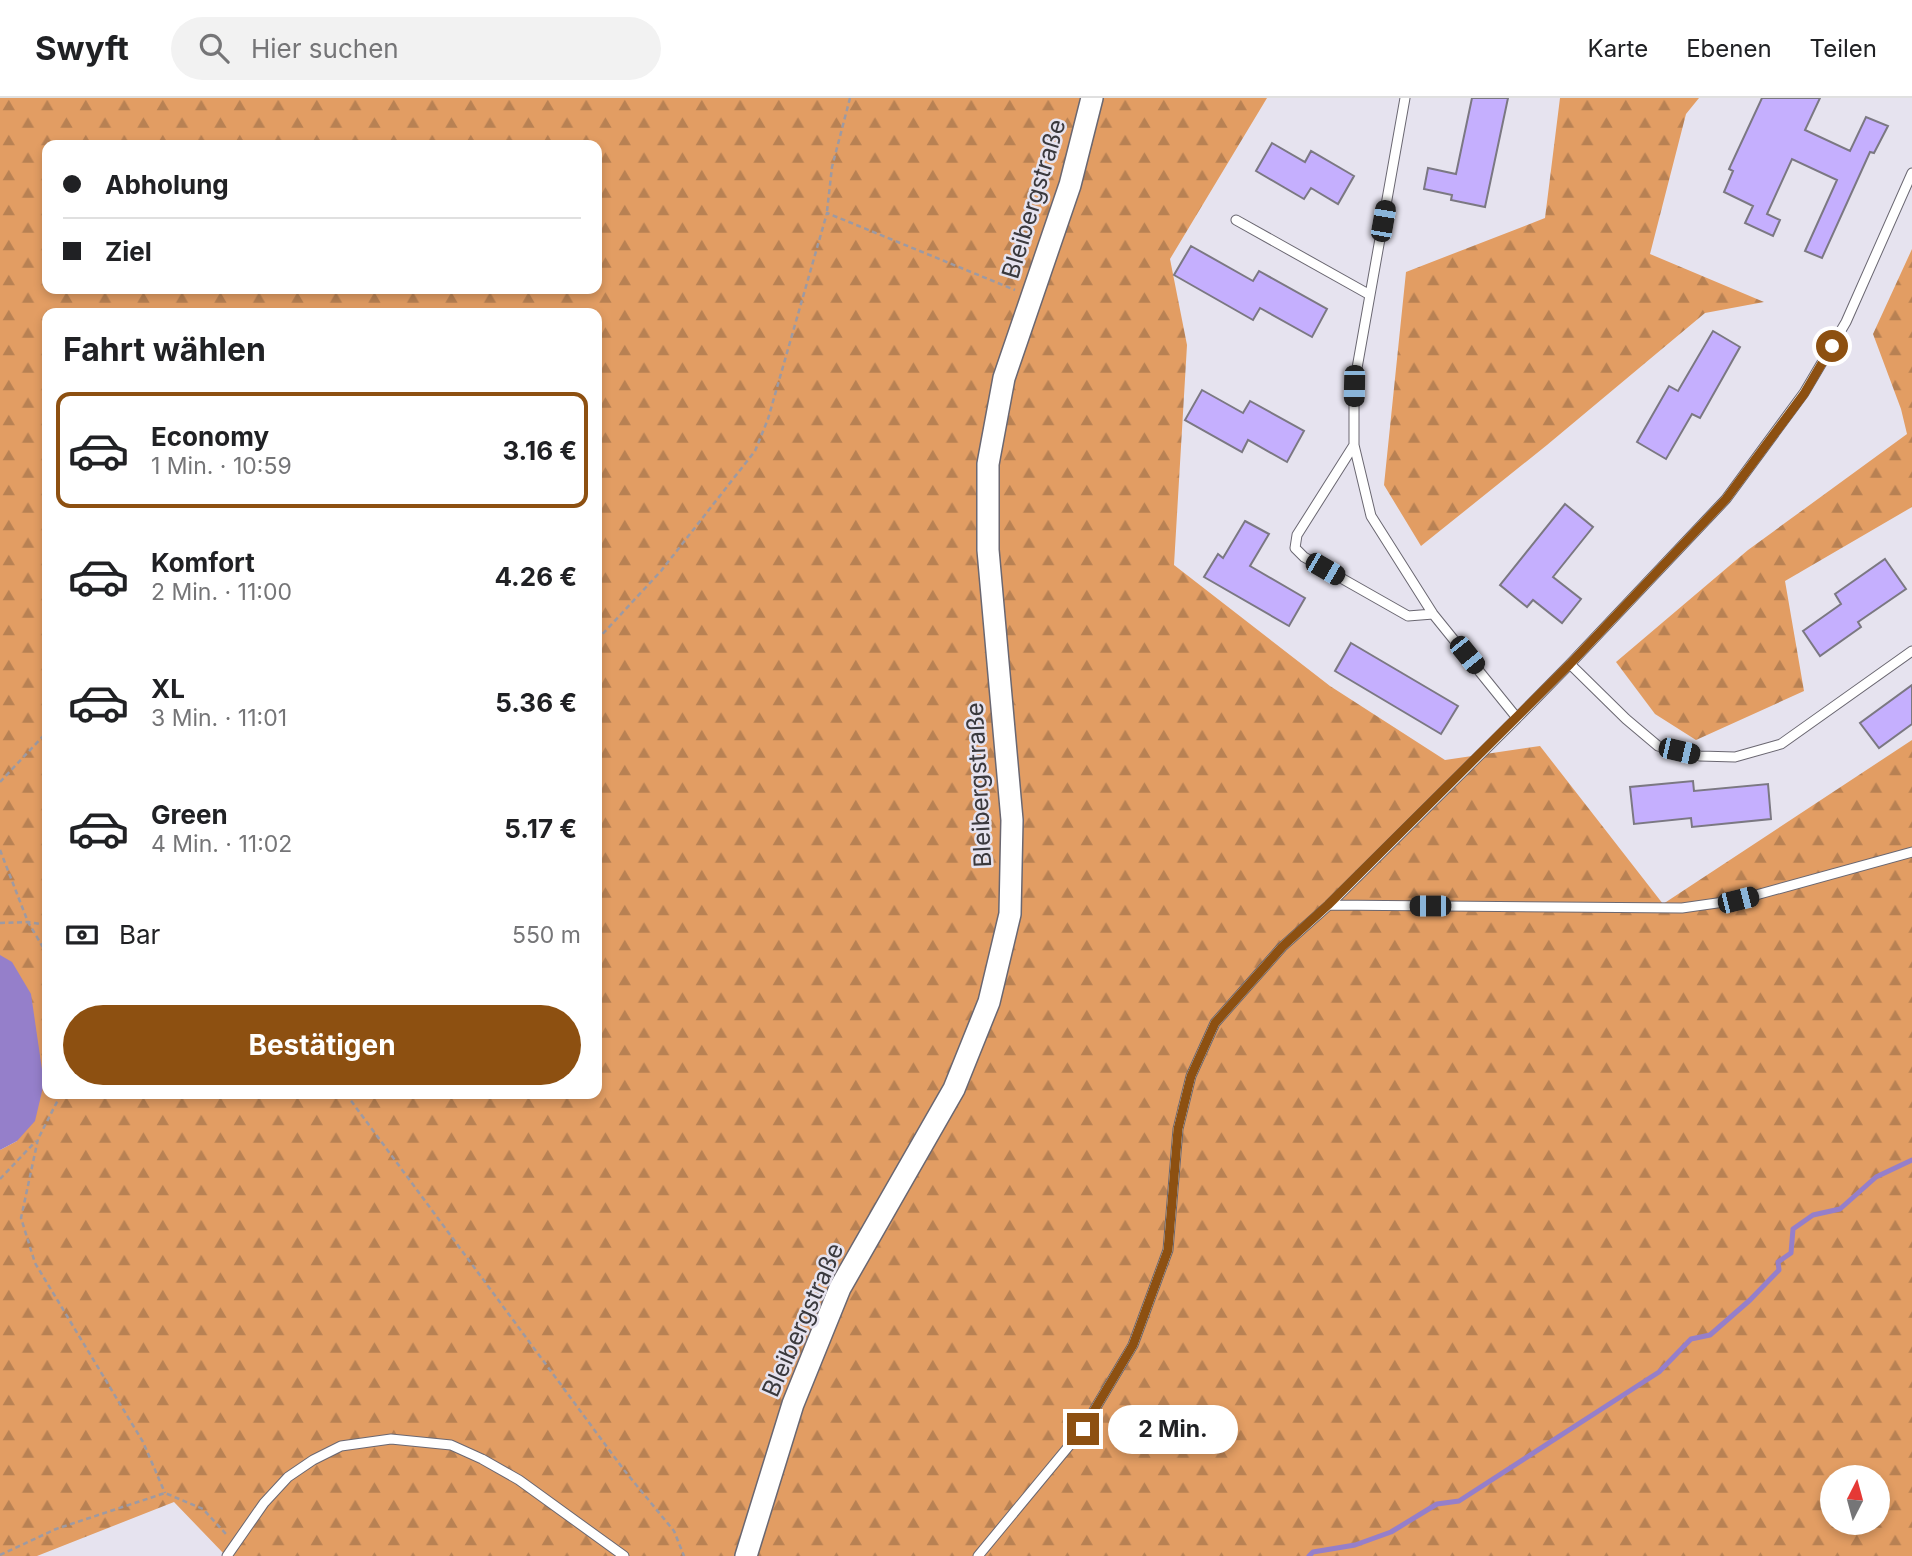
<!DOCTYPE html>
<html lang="de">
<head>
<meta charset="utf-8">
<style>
  :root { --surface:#fff; --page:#f2f2f2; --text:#202124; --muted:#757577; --line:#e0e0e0; --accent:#8d5011 }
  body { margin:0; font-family:Inter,sans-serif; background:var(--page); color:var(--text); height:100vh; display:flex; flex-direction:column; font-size:26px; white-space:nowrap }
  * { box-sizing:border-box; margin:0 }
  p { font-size:23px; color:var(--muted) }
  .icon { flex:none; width:38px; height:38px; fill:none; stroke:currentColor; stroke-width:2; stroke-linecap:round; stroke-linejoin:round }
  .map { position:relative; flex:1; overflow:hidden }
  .panel { position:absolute; left:42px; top:210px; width:560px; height:791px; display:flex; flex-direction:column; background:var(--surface); border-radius:14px; box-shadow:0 4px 10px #0003 }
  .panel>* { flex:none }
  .top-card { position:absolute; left:42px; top:42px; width:560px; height:154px; border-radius:14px; box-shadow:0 4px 10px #0003; display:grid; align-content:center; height:154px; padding:0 21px; background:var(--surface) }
  .needle { width:46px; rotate:6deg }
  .controls { position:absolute; left:1820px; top:1367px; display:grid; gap:14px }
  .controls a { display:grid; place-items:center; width:70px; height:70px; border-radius:50%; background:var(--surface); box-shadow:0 4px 10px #0003; font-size:35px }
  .end { position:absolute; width:32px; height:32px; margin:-16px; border:9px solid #8d5011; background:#fff; box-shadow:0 0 0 4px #fff }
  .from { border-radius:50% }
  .bubble { position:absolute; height:49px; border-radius:24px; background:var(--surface); box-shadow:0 4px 10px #0003; font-size:23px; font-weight:700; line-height:49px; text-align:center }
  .car { position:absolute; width:21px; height:42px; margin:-21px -10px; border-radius:9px; box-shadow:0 0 5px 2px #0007; background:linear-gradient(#222 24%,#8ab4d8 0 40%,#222 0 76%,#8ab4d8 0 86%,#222 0) }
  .top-card b { display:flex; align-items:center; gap:24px; height:66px; font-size:26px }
  .top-card b+b { border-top:2px solid var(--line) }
  .top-card i { width:18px; height:18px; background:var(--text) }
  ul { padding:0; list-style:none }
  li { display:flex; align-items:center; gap:21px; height:116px; margin:0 14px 10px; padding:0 7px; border:4px solid transparent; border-radius:14px }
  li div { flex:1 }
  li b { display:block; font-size:26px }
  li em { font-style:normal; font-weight:700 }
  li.on { border-color:var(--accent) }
  li>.icon { width:63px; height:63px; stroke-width:1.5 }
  h2 { padding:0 21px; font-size:32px; line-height:84px }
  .pay { display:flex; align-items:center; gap:18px; height:77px; padding:0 21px; font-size:26px }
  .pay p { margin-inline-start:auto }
  .action { display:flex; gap:14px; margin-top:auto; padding:14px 21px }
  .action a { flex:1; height:80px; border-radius:42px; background:var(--accent); color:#fff; font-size:28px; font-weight:700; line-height:80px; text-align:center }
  header { display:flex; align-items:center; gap:42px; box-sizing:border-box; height:98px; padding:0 35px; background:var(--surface); border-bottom:2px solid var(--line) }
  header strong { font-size:33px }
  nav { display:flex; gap:38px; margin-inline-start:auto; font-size:24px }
  .search { width:490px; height:63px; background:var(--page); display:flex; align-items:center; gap:18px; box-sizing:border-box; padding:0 24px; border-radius:38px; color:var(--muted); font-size:26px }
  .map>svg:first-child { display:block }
</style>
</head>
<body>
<header>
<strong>Swyft</strong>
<div class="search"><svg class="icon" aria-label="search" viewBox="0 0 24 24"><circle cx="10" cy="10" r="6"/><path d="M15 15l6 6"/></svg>Hier suchen</div>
<nav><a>Karte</a><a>Ebenen</a><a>Teilen</a></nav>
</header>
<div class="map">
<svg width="1912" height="1458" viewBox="0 0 1912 1458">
  <defs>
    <pattern id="forest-firs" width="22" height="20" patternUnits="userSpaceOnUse" patternTransform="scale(1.75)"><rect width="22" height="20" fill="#e29d63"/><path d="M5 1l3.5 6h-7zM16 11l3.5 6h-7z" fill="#b88153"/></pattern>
  </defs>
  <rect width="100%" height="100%" fill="#e6e3ef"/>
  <path fill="url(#forest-firs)" fill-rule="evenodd" d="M0,0h1267l-97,161 17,86 -13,220 156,121 115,74 95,-14 123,158 249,-164v816h-1686l-52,-54 -137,54h-37v-406l17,-9 -17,-186zM47,47h550v144h-550zM47,215h550v781h-550zM1832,1379h46v45h-46z
    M1560,0h139l-13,16 -36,140 114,48 -59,11 -158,132 -126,101 -37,-61 22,-213 139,-54z
    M1912,151v258l-127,74 19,110 -108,49 -41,-26 -39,-52 132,-112 159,-116 -6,-25 -28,-75z"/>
  <path fill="#957fca" d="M0,857l12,7 19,32 13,89 -9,38 -18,20 -17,9z"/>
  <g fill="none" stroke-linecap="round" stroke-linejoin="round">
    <path stroke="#957fca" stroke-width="5" d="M1309,1458l4,-4 42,-7 36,-13 46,-28 22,-3 200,-129 32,-33 19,-4 40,-35 29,-30 -1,-8 13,-9 2,-24 20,-14 27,-6 36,-32 36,-17"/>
  </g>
  <path fill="#c5affe" stroke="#7b7882" stroke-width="2" d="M1472,0h36l-23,109 -34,-7 1,-5 -28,-6 4,-21 28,6z
    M1762,0h58l-15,32 45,21 16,-34 22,9 -14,27 -4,-1 -48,106 -17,-7 32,-71 -45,-21 -25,55 13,6 -7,16 -28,-13 8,-17 -29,-14 9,-21 -4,-2z
    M1272,45l33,19 6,-11 43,25 -16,28 -27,-16 -7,11 -48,-28z
    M1191,148l62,35 6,-10 68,38 -15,28 -52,-29 -7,12 -79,-45z
    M1713,233l27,16 -40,71 -8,-4 -26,45 -29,-17 32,-56 9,5z
    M1202,292l41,23 7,-12 54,30 -17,31 -39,-22 -6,12 -57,-32z
    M1565,406l28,23 -40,50 28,22 -19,24 -29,-23 -6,7 -27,-22z
    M1245,423l24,13 -19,32 55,32 -16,28 -85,-49 14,-23 5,4z
    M1885,461l21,30 -48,33 3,5 -41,29 -17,-25 38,-27 -6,-10z
    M1351,545l107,63 -17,28 -106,-63z
    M1912,587v39l-33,24 -19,-25z
    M1693,683l1,10 74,-7 3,35 -79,8 -1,-9 -57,6 -4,-37z"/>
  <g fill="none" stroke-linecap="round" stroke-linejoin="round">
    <g stroke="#6a6771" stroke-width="11">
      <path id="service" d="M1405,0l-51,287v60l17,71 62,98 84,104 53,-54 156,-165 78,-106 42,-71 66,-149
        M1236,122l134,75
        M1354,347l-57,90 -2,13 9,9 104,59 25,-2
        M1570,566l56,55 32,27 42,10 35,1 46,-13 131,-93
        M1329,807l353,3 56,-8 174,-48
        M227,1458l37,-53 24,-26 25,-17 28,-14 50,-7 60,6 31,14 37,21 105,76
        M978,1458l105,-127 50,-84 35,-95 10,-121 13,-53 24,-53 67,-76 47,-42 188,-187"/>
    </g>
    <g stroke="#6a6771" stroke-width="24">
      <path id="tertiary" d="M746,1458l47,-152 47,-116 114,-199 35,-87 21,-88 2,-94 -24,-270v-86l16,-86 66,-193 22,-87"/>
    </g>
    <path stroke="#9d9aa3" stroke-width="2.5" stroke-dasharray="5 3.5" stroke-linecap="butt" d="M827,113l5,-44 18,-69
      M597,542l64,-69 94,-120 13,-32 59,-206 188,77
      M0,684l47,-50
      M0,752l28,72 19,32
      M0,825l28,-1 19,3
      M61,996l-23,45 -17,79 14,45 108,179 22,51
      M346,996l278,376 50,61 10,25
      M0,1081l36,-38
      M0,1457l56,-26 109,-36 38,16 23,25"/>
    <use href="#service" stroke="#fff" stroke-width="9"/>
    <use href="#tertiary" stroke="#fff" stroke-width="21"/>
  </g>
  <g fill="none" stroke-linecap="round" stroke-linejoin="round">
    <path stroke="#8d5011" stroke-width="9" d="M1083,1331l50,-84 35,-95 10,-121 13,-53 24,-53 67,-76 46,-42 242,-241 156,-165 78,-105 28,-48"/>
  </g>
  <g text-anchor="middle" stroke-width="5" stroke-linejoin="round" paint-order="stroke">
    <g font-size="24" fill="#3a393d" stroke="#e6e3ef">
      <text transform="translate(1034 101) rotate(-73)" y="8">Bleibergstraße</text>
      <text transform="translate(979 687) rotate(-93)" y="8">Bleibergstraße</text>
      <text transform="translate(803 1222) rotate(-66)" y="8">Bleibergstraße</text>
    </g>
  </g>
</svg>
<div class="controls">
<a><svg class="needle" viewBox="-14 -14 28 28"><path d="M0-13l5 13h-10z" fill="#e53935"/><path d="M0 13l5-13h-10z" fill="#757577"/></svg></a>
</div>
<i class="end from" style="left:1832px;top:248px"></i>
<i class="end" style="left:1083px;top:1331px"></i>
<div class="bubble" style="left:1108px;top:1307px;width:130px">2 Min.</div>
<i class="car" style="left:1383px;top:123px;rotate:10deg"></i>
<i class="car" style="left:1354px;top:288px;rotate:181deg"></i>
<i class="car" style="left:1325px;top:471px;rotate:120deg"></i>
<i class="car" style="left:1467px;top:557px;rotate:141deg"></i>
<i class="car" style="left:1679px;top:653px;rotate:103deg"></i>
<i class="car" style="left:1738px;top:802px;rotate:76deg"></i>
<i class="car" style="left:1430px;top:808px;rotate:270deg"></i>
<div class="top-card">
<b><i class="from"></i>Abholung</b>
<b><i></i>Ziel</b>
</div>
<section class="panel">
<h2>Fahrt wählen</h2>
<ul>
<li class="on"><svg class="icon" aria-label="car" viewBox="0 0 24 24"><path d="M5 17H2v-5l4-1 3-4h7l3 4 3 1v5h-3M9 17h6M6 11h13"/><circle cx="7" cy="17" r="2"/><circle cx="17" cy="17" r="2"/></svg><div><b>Economy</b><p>1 Min. · 10:59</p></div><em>3.16 €</em></li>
<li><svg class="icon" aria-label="car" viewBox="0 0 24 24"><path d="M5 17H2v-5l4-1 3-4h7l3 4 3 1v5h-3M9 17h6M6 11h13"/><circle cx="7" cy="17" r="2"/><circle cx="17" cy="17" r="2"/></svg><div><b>Komfort</b><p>2 Min. · 11:00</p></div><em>4.26 €</em></li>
<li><svg class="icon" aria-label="car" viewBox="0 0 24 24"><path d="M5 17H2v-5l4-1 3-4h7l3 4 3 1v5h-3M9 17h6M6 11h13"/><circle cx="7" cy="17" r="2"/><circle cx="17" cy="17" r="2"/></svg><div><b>XL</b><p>3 Min. · 11:01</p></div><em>5.36 €</em></li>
<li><svg class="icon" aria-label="car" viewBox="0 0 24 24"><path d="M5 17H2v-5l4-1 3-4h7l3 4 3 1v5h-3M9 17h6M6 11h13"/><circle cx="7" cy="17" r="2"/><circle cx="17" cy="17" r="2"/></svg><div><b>Green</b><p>4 Min. · 11:02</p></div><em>5.17 €</em></li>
</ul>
<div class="pay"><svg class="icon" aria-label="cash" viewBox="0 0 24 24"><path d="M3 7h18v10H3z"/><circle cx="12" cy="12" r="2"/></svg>Bar<p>550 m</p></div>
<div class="action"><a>Bestätigen</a></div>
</section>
</div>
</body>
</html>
